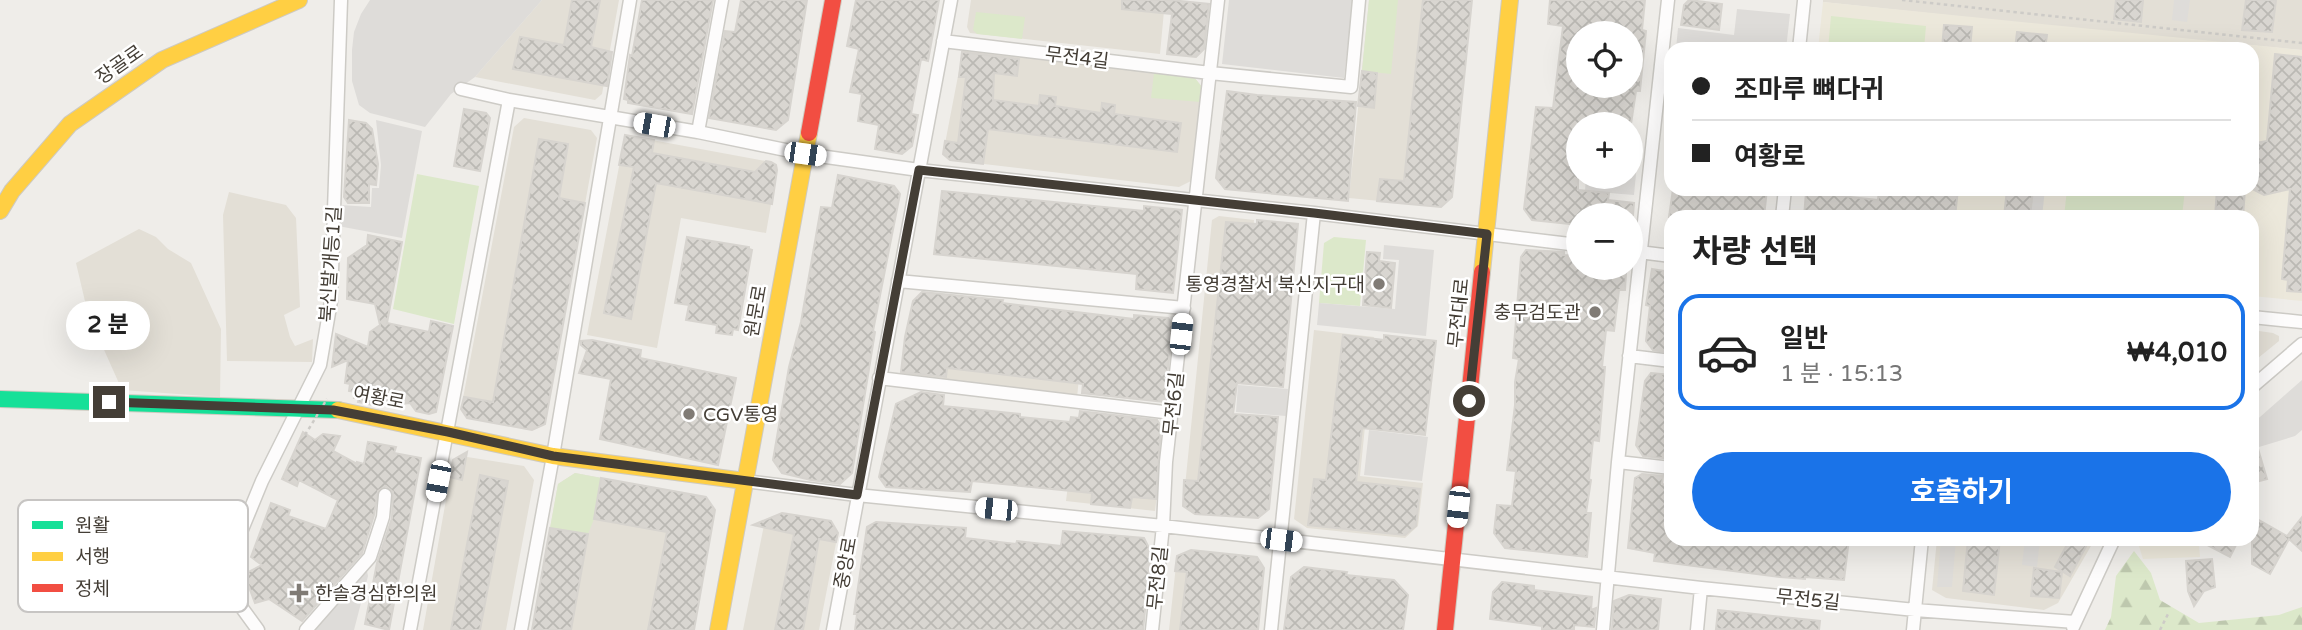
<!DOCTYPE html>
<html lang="ko">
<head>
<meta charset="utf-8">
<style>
  :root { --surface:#fff; --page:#f6f6f6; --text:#222; --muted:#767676; --line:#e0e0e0; --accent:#1a73e8 }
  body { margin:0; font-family:"Varela Round","Noto Sans KR",sans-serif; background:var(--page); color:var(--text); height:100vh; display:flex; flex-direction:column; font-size:26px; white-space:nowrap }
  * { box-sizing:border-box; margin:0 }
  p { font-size:23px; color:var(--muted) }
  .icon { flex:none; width:38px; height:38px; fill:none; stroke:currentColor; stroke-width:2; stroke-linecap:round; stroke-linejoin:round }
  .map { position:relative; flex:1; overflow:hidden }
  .details { position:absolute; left:1664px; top:210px; width:595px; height:336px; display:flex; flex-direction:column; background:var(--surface); border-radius:21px; box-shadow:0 7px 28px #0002 }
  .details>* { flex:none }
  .banner { position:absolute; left:1664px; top:42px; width:595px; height:154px; border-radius:21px; box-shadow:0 7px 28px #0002; display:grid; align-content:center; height:154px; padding:0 28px; background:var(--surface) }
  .controls { position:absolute; left:1566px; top:21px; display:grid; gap:14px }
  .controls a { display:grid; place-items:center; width:77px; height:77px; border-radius:50%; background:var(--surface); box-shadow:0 7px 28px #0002; font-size:35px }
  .end { position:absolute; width:32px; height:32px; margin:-16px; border:9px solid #443e36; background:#fff; box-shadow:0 0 0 4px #fff }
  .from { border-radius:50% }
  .bubble { position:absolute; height:49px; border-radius:24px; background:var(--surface); box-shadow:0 7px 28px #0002; font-size:23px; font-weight:700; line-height:49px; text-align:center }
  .car { position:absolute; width:21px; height:42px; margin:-21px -10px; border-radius:9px; box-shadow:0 0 5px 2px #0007; background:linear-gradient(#fff 24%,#345 0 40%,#fff 0 76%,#345 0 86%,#fff 0) }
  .banner b { display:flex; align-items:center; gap:24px; height:66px; font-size:26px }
  .banner b+b { border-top:2px solid var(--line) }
  .banner i { width:18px; height:18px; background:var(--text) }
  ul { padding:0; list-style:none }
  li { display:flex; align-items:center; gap:21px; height:116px; margin:0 14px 10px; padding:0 14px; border:4px solid transparent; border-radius:21px }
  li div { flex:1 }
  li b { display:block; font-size:26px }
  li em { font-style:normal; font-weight:700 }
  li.selected { border-color:var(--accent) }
  li>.icon { width:63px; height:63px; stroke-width:1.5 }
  h2 { padding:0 28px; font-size:32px; line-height:84px }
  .button { display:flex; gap:14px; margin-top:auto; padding:14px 28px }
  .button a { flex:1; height:80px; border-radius:42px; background:var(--accent); color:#fff; font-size:28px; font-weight:700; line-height:80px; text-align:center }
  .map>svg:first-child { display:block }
</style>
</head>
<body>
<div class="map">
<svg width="2302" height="630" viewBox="0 0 2302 630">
  <defs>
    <pattern id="forest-firs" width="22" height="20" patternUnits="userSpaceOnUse" patternTransform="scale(1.75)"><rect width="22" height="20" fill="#dce8ca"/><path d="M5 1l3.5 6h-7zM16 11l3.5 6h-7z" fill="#bec8ae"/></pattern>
    <pattern id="building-cross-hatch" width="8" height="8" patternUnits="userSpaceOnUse" patternTransform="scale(1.75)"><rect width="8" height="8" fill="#d9d6d1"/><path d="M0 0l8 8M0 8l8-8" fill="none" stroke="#bbb9b4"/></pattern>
  </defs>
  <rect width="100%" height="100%" fill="#efede9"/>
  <path fill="#e3dfd6" d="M542,0h77l-17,94 -7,6 -120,-23z
    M971,0h194l-5,54 -190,-21 -3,-6z
    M1369,0h103l-20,197 -11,10 -92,-9z
    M1823,0h479v50l-252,-24 -227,-24z
    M963,50l231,27 8,10 -11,94 -12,6 -229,-27 -7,-6z
    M524,118l67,12 6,8 -52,286 -13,6 -65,-12 -6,-9 53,-282z
    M625,135l146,27 5,3 1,5 -11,63 -85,-15 -24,130 -70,-13z
    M229,192l57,13 10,13 4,89 -16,8 6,22 5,9 18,-7 -1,23 -85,-1 -4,-146z
    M1219,216l35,4 -31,295 -28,-1 -12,-8 29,-286z
    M139,229l17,8 12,12 23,14 30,66 -1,68 -98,-7 -34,-76 -12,-51z
    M1314,330l60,7 -14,139 63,7 -5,43 -13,12 -98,-10 -13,-9z
    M2252,330l21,3 6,3v5l-27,22z
    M905,336l176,21 -4,41 -176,-21z
    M461,456l63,10 10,14 -28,150h-83l30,-170z
    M1071,461l89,9 -5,41 -89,-10z
    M575,473l131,24 -12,133h-162l26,-146z
    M782,513l49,8 7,12 -19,97h-76l22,-110z
    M1937,539h158l-37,64 -14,7 -98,-12 -14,-8z
    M1191,550l28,3 -9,77h-41l8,-74z"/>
  <path fill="#ece8db" d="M1823,2l479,48v251l-50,-5v-79h-376l3,-28h373v-140h-434z
    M2141,539h62l-4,6 1,12 -57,2 -5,-16z"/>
  <path fill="url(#forest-firs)" d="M2134,551l17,22 9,27 39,23 80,-8 23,-8v23h-197l6,-13 5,-41z"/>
  <path fill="#dce8ca" d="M1369,0h29l-7,74 -29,-3z
    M976,12l49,5 -3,22 -45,-5 -4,-4z
    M1831,16l95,10 -2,23h-96z
    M1154,73l40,4 8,10 -1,15 -50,-4z
    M417,174l62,12 -25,138 -61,-15z
    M2067,189h118l-3,28h-118z
    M1334,237l32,3 -6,66 -41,-3 5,-60z
    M575,473l26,5 -7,41 -6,15 -38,-6 8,-44z"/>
  <path fill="#dedcd9" d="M370,0h172l-67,77 -24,17 -26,33 -55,-14 -11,-8 -7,-24v-31l2,-18 7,-18z
    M1229,0h124l-9,78 -122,-14z
    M2174,0h16l-3,22 -15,-2z
    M1737,9l53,5 -4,35h-110l2,-21 56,7z
    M376,120l46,11 -20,107 -64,-12 2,-21 31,2 1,-19h7l2,-23z
    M1631,152l7,1 -4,42 -49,-4 1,-14h45z
    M2033,189h12l-3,28h-12z
    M1384,245l50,5 -8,86 -109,-11 2,-22 76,6 4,-49 -16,-1z
    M2302,380v50l-7,6 -36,11 -7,-9v-14z
    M1238,385l50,4 -2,27 -50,-4z
    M1369,430l59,7 -6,44 -58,-6z
    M1941,539h15l-4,48h-15z
    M2025,539h15l-3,28 -15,-2z
    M366,566l2,10 -14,54h-43z"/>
  <path fill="url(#building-cross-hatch)" stroke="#d7d4cf" stroke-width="2" fill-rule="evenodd" d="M572,0h28l-9,47 21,5 -5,34 -94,-17 7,-32 44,8z
    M642,0h71l-21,114 -64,-11v-3l-4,-1 6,-44 2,1z
    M741,0h66l-19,120 -12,10 -67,-12 16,-87 10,1z
    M856,0h83l-11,61 -7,-2 -10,55 7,1 -6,31 -10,8 -27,-5 4,-24 -21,-4 4,-27 -12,-2 9,-43 -12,-3z
    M1122,0h49l38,4 -5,45 -8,8 -29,-3 5,-40 -50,-5z
    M1423,0h49l-20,197 -11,10 -64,-6 3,-22 24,2z
    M1550,0h95l-3,30 4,1 -6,60h-4l-5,33h-53l-3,25h3l-2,21h2v20l31,3 -1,7 26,3 -1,12h-55v9h-8l-38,-4 -8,-11 12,-102 17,1 10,-82 -15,-2zM1578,33h53v53h-53z
    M1689,0l33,4 -3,26 -38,-5 3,-20z
    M2116,0h27l-2,22 -27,-3z
    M2246,0h30l-4,32 -30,-2z
    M1944,25l28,2 -2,22h-28z
    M2017,32l30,3 -2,14h-30z
    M962,52l57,7 -2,17 -23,-3 -1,27 46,6 1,-11 16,2 -1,9 46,7 1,-10 13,2 -1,9 67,9 -4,29 -189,-23 -5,35 -33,-4 -7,-6 2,-13 13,2 8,-66h-7z
    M2275,54l27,3v235l-15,-1 1,-11 -6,-1 8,-90 -26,6 -12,-6v-42l4,-4 11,-2z
    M1362,71l15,2 -3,35 -16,-2z
    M1227,91l30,4 99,7 -8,99 -123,-12 -9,-11z
    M464,109l22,4 4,5 -10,53 -26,-5z
    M349,120l17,3 6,6 6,35 -2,21 -7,-1v19h-21l-4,-6z
    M625,135l29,5 -2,13 103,19 11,-11 5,1 5,3 1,5 -5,34 -116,-21 -25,136 -27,-6 30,-146 -15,-2z
    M539,139l29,5 -9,54 26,5 -40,221 -13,6 -65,-12 -6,-9 3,-12 29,5z
    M838,175l56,11 6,8 -27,137 2,1 -23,141 -12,11 -29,-4 -29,-7 -9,-13 16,-93 12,-45 20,-115 11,1z
    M1673,189h94l-3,28h-95z
    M1879,189h79l-3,28h-151l2,-25 72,8z
    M2007,189h26l-3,28h-26z
    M2217,189h28l-2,28h-28z
    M942,191l202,20v-5l38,4 -9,83 -37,-4 1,-15 -203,-20z
    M1257,220l41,4 -15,163 -46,-4 -4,31 45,3 -9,92 -11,9 -63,-4 -12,-8 1,-26 14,1 28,-259 31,2z
    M368,235l34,7 -15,81 42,9 2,-11 22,5 -17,86 -7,2 -13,-3 -6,-8 -31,3 -21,-4 1,-4h-5l1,-6 -6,-1 1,-7 -5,-1 3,-23 -16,7 4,-33 32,13 2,-15 10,-7 -5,-21 -28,-5 1,-41 19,-13z
    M687,237l62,10v2l3,1 -14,80 -5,-1 -1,6 -16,-2 1,-8 -31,-5 3,-15 -14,-2z
    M1526,250l38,2v3l14,1v12h45l3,5 -1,17h-6l-5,41 -8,-1 -4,37h3l-6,74 -6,-1 -4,39 2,1 -5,33h5l-4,44 -82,-9 -11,-15 3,-28 15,1 4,-35 -9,-1 8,-65v-23l4,-23 -6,-1 8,-101z
    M1367,252l13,1 -1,8 16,2 -4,45 -28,-3z
    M1652,269l19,3v42l-5,38 -13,-2 -7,-9 4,-35 -4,-1z
    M922,292l81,8 -1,3 132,16v-4l34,3 5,7 -9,77 -82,-9 1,-9 -136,-16 -1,9 -45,-5 4,-35 8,-36z
    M1343,335l41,5v-5l52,6 -11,94 -63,-7 -6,54 64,7 -4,37 -11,9 -97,-10 6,-46 12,1z
    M592,340l49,10 -1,8 96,20 -18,87 -118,-26 11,-60 -32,-6 8,-23 -6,-5v-4z
    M1651,373l19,2 -5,43h6v41l-28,-3 -7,-11 9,-64z
    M921,392l23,3 -1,11 77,8v3l50,5 1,-5 8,1 1,-7 77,9 4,6 -5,73 -24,-2 -2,11 -39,-4 1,-11 -120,-12 -2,11 -84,-5 -7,-10 17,-73z
    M303,432l12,8 8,-6 17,2 -7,15 24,13v-2l7,2 4,-22 28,5 -2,6 27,5 -32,172 -24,-6 12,-61 15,-45 1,-26 -7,-6 -8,5 -4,24 -12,38 -60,68 -33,-22 -14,4 -9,-24v-6l16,-8 -11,-8 20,-54 19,7 -2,6 38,13 12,-29 -39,-20 -2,6 -15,-7z
    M2252,442h4l11,37 -15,4z
    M467,452l-5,28 -12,-3 3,-17z
    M1642,474l21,2 -1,8 9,1v54h124l22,2v-2h32l-5,41 -39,-3v2l-25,-2 -126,-16 1,-8 -27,-5 7,-70z
    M480,475l28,6 -28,149h-29z
    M601,478l105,19 9,13 -21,120h-46l19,-98 -73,-13z
    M782,513l49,8 7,12 -2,9 -17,-3 -16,91h-28l19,-96 -41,-9z
    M2252,516l35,20 15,-19v34l-13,-12 -19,35 -18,-10z
    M876,522l90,6 -1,10 51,6 1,-3 44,5 2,-15 81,7 7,14 -8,78h-288l2,-16h-3l13,-87z
    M550,528l38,6 -17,96h-39z
    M1968,539h32l-6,56 -31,-4z
    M2070,539h20l-20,37 -15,-9z
    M2196,539h43l-9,18z
    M1191,550l66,7 7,11 -6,62h-78l7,-58 -12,-1 2,-15z
    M2212,559l3,28 -11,4 -10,15 -6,-15 -2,-30z
    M1304,567l43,5 -1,3 48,5 14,15 -5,35h-119l7,-53z
    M2034,568l28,4 -3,26 -28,-2z
    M1502,582l32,4v4l58,7 -1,13 5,-2 -2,19 -20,-2v5h-32v-4l-52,-7 3,-27z
    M1629,595l32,4 -3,31 -46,-1 2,-28z
    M1718,610l102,11 -1,9 -103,-1z"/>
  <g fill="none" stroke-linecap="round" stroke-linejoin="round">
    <g stroke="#cdcbc6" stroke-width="15">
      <path id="street" d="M943,41l267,32 141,14 8,-87
        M1799,49l5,-48
        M461,89l48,11 189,32 107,22 114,16 395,43 264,32
        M698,132l24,-132
        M1782,217l3,-28
        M1631,251l40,5
        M898,281l286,27
        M2252,317l50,5
        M1629,356l42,5
        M879,378l293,35
        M2252,387l50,-43
        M1618,462l53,6
        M745,481l112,14 306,31 538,62 214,22 160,12
        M2073,627l41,-88
        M258,630l-16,-22 -5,-26 1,-26 3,-24 21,-51 58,-116 11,-64 10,-301
        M306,630l64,-73 13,-40 2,-22
        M410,630l99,-530
        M521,630l32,-174 77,-456
        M833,630l118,-630
        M1152,630l11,-104 3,-64 52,-462
        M1271,630l43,-417
        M1603,630l15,-168 50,-462
        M1697,630l4,-42
        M1913,630l9,-91"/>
    </g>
    <g stroke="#cecac0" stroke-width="18">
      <path id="fast" d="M0,399l338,11"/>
    </g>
    <g stroke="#cecac0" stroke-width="18">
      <path id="slow" d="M0,211l12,-20 58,-67 92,-64 137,-60
        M1482,272l28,-272
        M338,410l215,46 192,25
        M718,630l91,-497"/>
    </g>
    <g stroke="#cecac0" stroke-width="18">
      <path id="jam" d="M809,133l24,-133
        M1445,630l37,-358"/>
    </g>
    <path stroke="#cdcbc7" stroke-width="2.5" stroke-dasharray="3.5 3.5" stroke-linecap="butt" d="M1902,0l400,43
      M2160,630l9,-18"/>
    <use href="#street" stroke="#fdfcfc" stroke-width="12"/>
    <use href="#fast" stroke="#16e098" stroke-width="16"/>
    <use href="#slow" stroke="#ffcf43" stroke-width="16"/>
    <use href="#jam" stroke="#f24e42" stroke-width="16"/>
    <path stroke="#cdcbc7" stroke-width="2.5" stroke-dasharray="3.5 3.5" stroke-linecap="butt" d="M305,435l22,-36"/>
  </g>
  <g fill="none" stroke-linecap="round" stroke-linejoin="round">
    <path stroke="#443e36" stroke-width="9" d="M109,402l224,8 115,22 105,24 304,39 62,-325 395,43 173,21 -18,167"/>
  </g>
  <g fill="#807b75" stroke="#fff" stroke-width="2.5">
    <circle cx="1379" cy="284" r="7"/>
    <circle cx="1595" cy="312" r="7"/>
    <circle cx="689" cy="414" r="7"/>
    <path d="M295.5 582.5h7v7h7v7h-7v7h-7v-7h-7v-7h7z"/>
  </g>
  <g text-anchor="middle" stroke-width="5" stroke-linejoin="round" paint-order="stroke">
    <g font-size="19" fill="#443e36" stroke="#fff">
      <text transform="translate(1077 57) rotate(7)" y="7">무전4길</text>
      <text transform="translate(119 64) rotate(-35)" y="7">장골로</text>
      <text transform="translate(330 264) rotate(-86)" y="7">북신발개등1길</text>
      <text transform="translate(755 311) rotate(-80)" y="7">원문로</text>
      <text transform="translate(1458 313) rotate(-84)" y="7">무전대로</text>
      <text transform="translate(379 397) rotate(11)" y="7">여황로</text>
      <text transform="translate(1173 404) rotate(-84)" y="7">무전6길</text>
      <text transform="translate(845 563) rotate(-80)" y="7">중앙로</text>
      <text transform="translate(1157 578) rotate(-84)" y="7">무전8길</text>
      <text transform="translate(1808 599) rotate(6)" y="7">무전5길</text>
    </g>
    <g font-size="19" fill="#443e36" stroke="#fff" text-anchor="end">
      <text x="1365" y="291">통영경찰서 북신지구대</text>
      <text x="1581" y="319">충무검도관</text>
      <text x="703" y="421" text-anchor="start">CGV통영</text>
      <text x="315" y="600" text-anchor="start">한솔경심한의원</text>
    </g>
  </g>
  <rect x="18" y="500" width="230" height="112" rx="10" fill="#fff" stroke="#c7c5c3" stroke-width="2"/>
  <rect x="32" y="521" width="31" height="8" fill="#16e098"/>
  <rect x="32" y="552" width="31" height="9" fill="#ffcf43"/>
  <rect x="32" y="584" width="31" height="8" fill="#f24e42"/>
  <g font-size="19" fill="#443e36">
    <text x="75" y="532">원활</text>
    <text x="75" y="563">서행</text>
    <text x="75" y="595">정체</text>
  </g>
</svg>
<div class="controls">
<a><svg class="icon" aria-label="locate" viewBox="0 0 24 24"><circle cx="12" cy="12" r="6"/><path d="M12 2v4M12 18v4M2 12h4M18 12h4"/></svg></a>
<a>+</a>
<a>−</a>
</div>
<i class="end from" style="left:1469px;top:401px"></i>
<i class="end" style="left:109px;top:402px"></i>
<div class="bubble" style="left:66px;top:301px;width:84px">2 분</div>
<i class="car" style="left:654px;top:125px;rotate:280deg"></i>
<i class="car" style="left:805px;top:154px;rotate:98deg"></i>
<i class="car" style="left:1181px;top:334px;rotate:6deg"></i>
<i class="car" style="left:438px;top:481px;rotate:191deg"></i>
<i class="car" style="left:1458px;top:507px;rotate:186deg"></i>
<i class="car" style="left:996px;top:509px;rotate:276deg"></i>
<i class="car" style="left:1281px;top:540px;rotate:97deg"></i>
<div class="banner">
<b><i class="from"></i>조마루 뼈다귀</b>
<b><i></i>여황로</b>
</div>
<section class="details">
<h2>차량 선택</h2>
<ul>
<li class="selected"><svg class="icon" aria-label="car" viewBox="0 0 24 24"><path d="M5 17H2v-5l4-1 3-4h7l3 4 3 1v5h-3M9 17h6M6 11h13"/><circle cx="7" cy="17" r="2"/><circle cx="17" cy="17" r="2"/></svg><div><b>일반</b><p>1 분 · 15:13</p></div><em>₩4,010</em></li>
</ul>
<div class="button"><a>호출하기</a></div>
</section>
</div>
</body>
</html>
